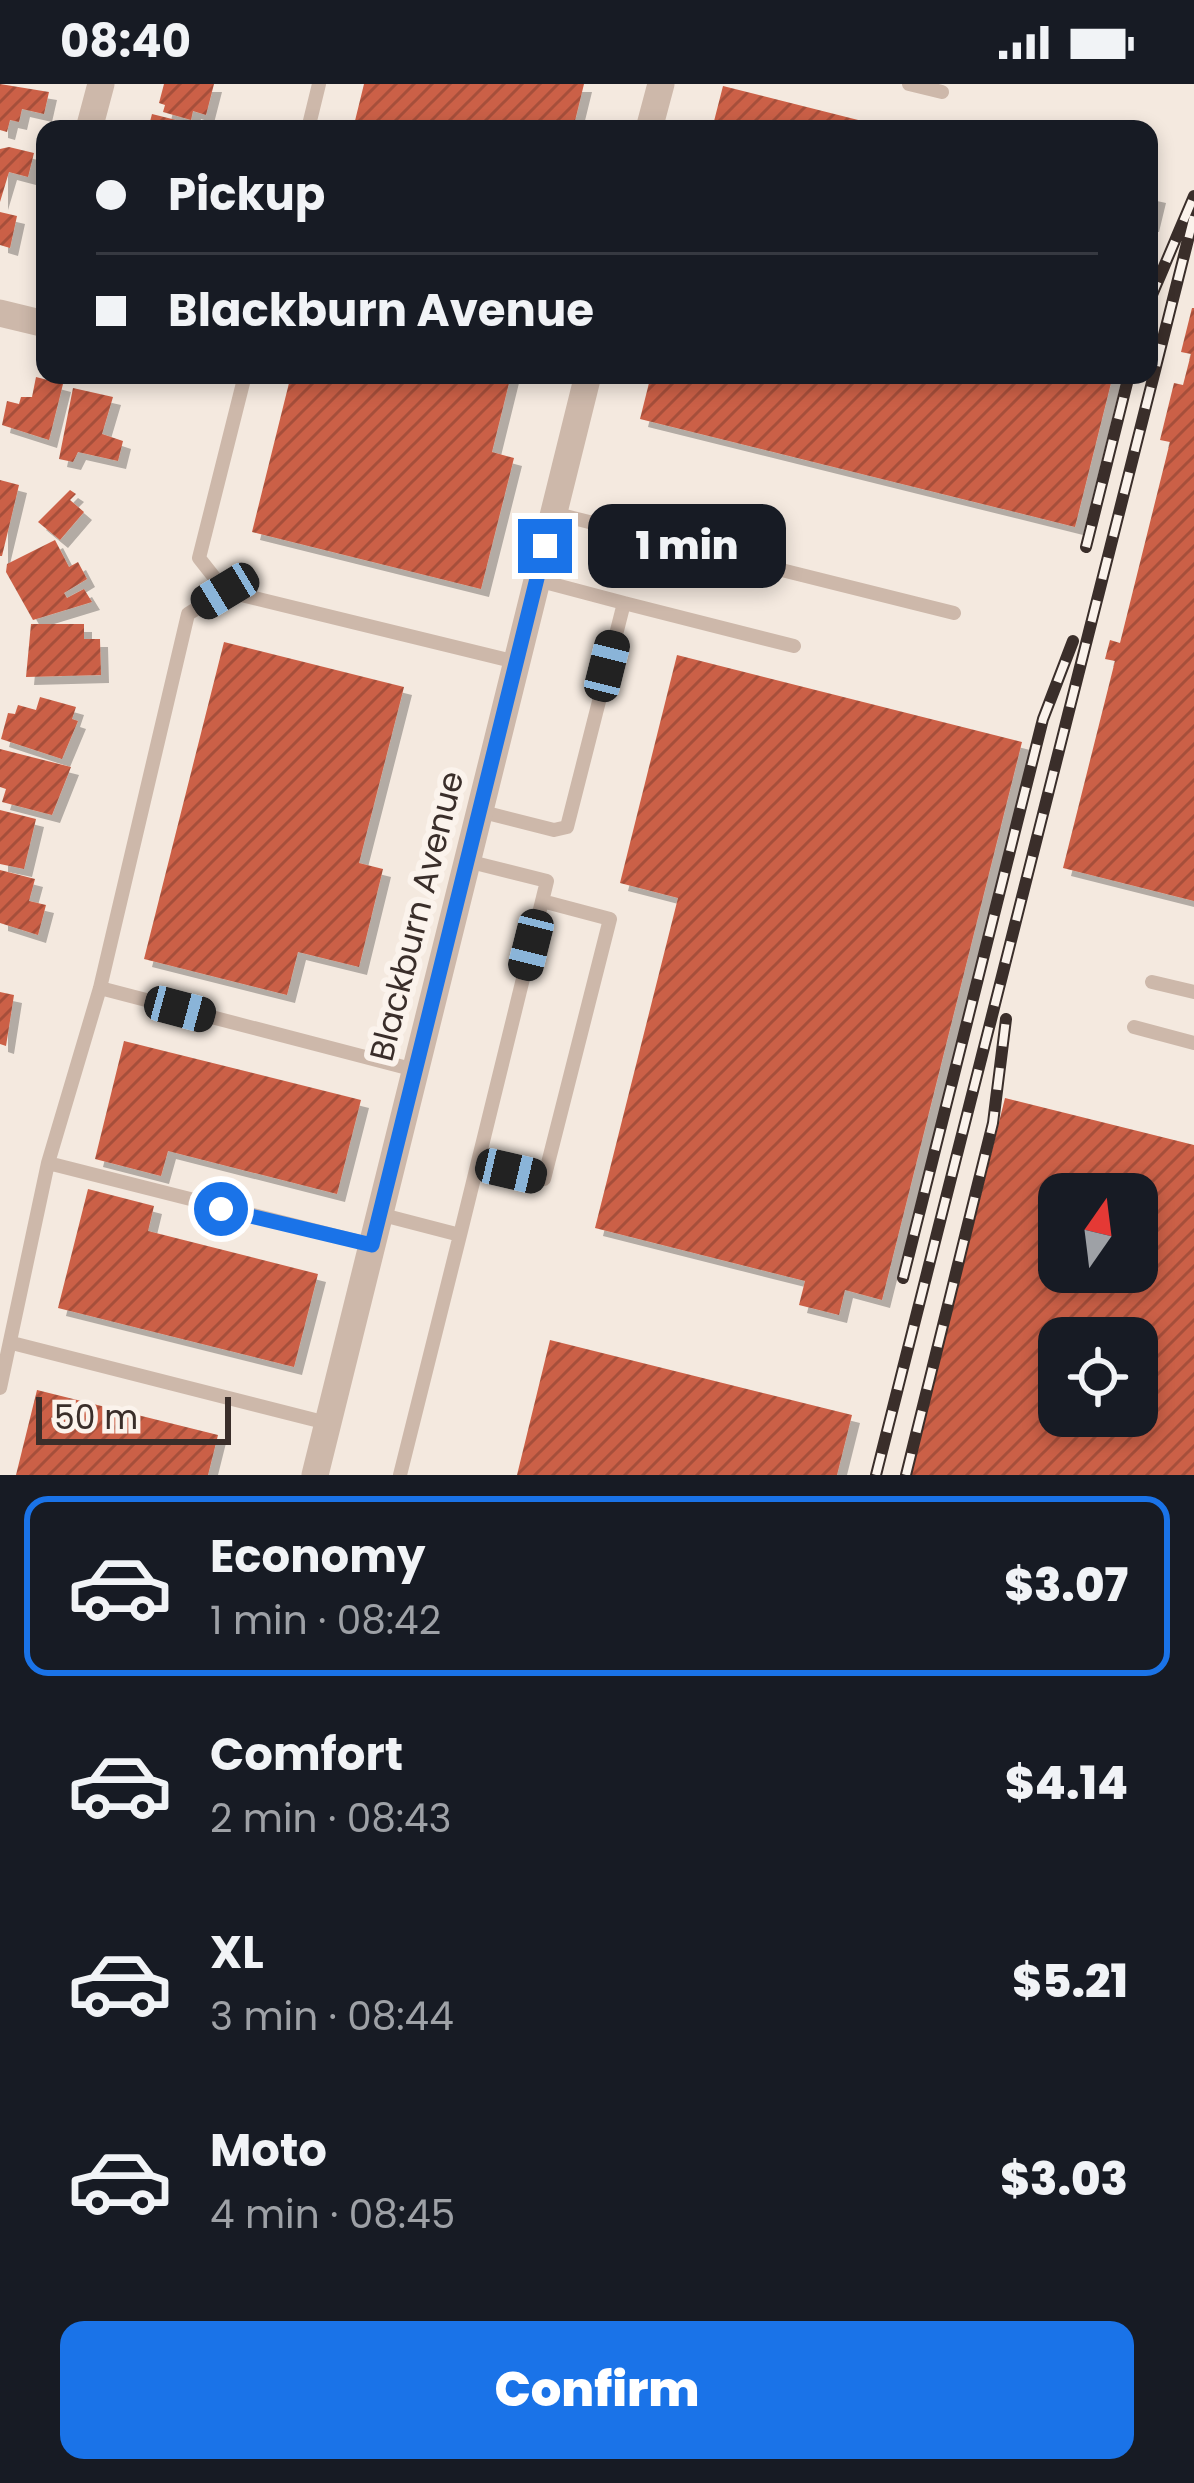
<!DOCTYPE html>
<html lang="en">
<head>
<meta charset="utf-8">
<style>
  :root { --surface:#171b24; --page:#242831; --text:#f1f3f6; --muted:#9ea1a6; --line:#363941; --accent:#1a73e8 }
  body { margin:0; font-family:Poppins,sans-serif; background:var(--page); color:var(--text); height:100vh; display:flex; flex-direction:column; font-size:45px; white-space:nowrap }
  * { box-sizing:border-box; margin:0 }
  p { font-size:39px; color:var(--muted) }
  .icon { flex:none; width:66px; height:66px; fill:none; stroke:currentColor; stroke-width:2; stroke-linecap:round; stroke-linejoin:round }
  .map { position:relative; height:1391px; overflow:hidden }
  .details { display:flex; flex-direction:column; background:var(--surface); flex:1 }
  .details>* { flex:none }
  .banner { position:absolute; left:36px; top:36px; width:1122px; height:264px; border-radius:24px; box-shadow:0 6px 18px #0003; display:grid; align-content:center; height:264px; padding:0 60px; background:var(--surface) }
  .needle { width:78px; rotate:14deg }
  .fabs { position:absolute; left:1038px; top:1089px; display:grid; gap:24px }
  .fabs a { display:grid; place-items:center; width:120px; height:120px; border-radius:24px; background:var(--surface); box-shadow:0 6px 18px #0003; font-size:60px }
  .scale { position:absolute; left:36px; bottom:30px; width:195px; box-sizing:border-box; padding-left:12px; border:6px solid #3a2e2a; border-top:0; font-size:33px; line-height:42px; white-space:nowrap; color:#3a2e2a; -webkit-text-stroke:9px #fbf3ec; paint-order:stroke }
  .end { position:absolute; width:54px; height:54px; margin:-27px; border:15px solid #1a73e8; background:#fff; box-shadow:0 0 0 6px #fff }
  .from { border-radius:50% }
  .bubble { position:absolute; height:84px; border-radius:24px; background:var(--surface); box-shadow:0 6px 18px #0003; font-size:39px; font-weight:800; line-height:84px; text-align:center }
  .car { position:absolute; width:36px; height:72px; margin:-36px -18px; border-radius:15px; box-shadow:0 0 9px 3px #0007; background:linear-gradient(#222 24%,#8ab4d8 0 40%,#222 0 76%,#8ab4d8 0 86%,#222 0) }
  .banner b { display:flex; align-items:center; gap:42px; height:114px; font-size:45px }
  .banner b+b { border-top:3px solid var(--line) }
  .banner i { width:30px; height:30px; background:var(--text) }
  ul { padding:21px 0 0; list-style:none }
  li { display:flex; align-items:center; gap:36px; height:180px; margin:0 24px 18px; padding:0 36px; border:6px solid transparent; border-radius:24px }
  li div { flex:1 }
  li b { display:block; font-size:45px }
  li em { font-style:normal; font-weight:800 }
  li.on { border-color:var(--accent) }
  li>.icon { width:108px; height:108px; stroke-width:1.5 }
  .cta { display:flex; gap:24px; margin-top:auto; padding:24px 60px }
  .cta a { flex:1; height:138px; border-radius:24px; background:var(--accent); color:#fff; font-size:48px; font-weight:800; line-height:138px; text-align:center }
  .status { display:flex; justify-content:space-between; align-items:center; height:84px; padding:0 60px; background:var(--surface); direction:ltr }
  .status svg { height:33px; fill:currentColor }
  .map>svg:first-child { display:block }
</style>
</head>
<body>
<div class="status"><b>08:40</b><svg viewBox="0 0 49 12"><path d="M0 12V9h3v3zM5 12V6h3v6zM10 12V3h3v9zM15 12V0h3v12zM26 1h20v11H26zM47 4h2v5h-2z"/></svg></div>
<div class="map">
<svg width="1194" height="1391" viewBox="0 0 1194 1391">
  <defs>
    <pattern id="building-hatch" width="6" height="6" patternUnits="userSpaceOnUse" patternTransform="scale(3)"><rect width="6" height="6" fill="#cb6046"/><path d="M-1 1l2-2M0 6l6-6M5 7l2-2" fill="none" stroke="#a6503b"/></pattern>
    <filter id="shadow"><feDropShadow dx="8" dy="8" stdDeviation="0" flood-color="#0004"/></filter>
  </defs>
  <rect width="100%" height="100%" fill="#f4e9df"/>
  <path fill="url(#building-hatch)" fill-rule="evenodd" filter="url(#shadow)" d="M0,0l49,8 -5,22 -22,-5 -3,13 -9,-2 -3,12 -7,-2z
    M164,0h50l-8,31 -13,-4 -2,9 -28,-8 2,-7 -6,-2z
    M364,0h220l-11,45h-220z
    M723,2l163,41v2h-174z
    M152,30l24,6 -1,5 10,4h-37z
    M9,63l25,6 -6,24 -19,-5 -9,30v-53z
    M1149,109l9,2 -7,29h-2z
    M0,128l17,4 -7,32 -10,-3z
    M1192,224h2v593l-131,-33 52,-207 -10,-2 5,-19 10,3 50,-201 -10,-2 14,-57 9,2 8,-31 -10,-2z
    M291,291h220l-19,77 22,6 -33,131 -229,-57z
    M651,291h462l-38,152 -435,-108z
    M36,293l27,7 -14,56 -47,-15 5,-24 12,3 2,-7h11z
    M73,304l40,9 -11,37 21,7 -5,20 -40,-9 -5,10 -14,-3z
    M0,396l19,5 -17,71h-2z
    M70,406l6,4 -6,6 14,12 -24,28 -22,-18z
    M55,456l14,27 9,-5 9,17 -23,14 3,5 17,-9 8,13 -59,18 -27,-48 1,-8z
    M31,540h53v15h16l1,36 -75,2z
    M224,558l180,45 -45,176 24,6 -24,98 -61,-15 -11,43 -143,-36z
    M677,571l345,87 -140,558 -37,-10 -6,25 -40,-10 6,-24 -210,-53 83,-330 -58,-15z
    M40,613l36,10 -4,12 6,2 -16,38 -61,-20 7,-26 7,1 3,-9 18,5z
    M0,665l71,18 -19,48 -50,-13 4,-13 -6,-2z
    M0,726l36,9 -12,50 -24,-5z
    M0,786l35,9 -6,22 17,4 -8,30 -38,-12z
    M0,908l14,3 -8,51 -6,-2z
    M124,957l237,59 -24,94 -169,-43 -7,25 -66,-17z
    M1005,1014l189,47v330h-283zM1059,1110h78v78h-78zM1059,1254h78v78h-78z
    M88,1105l66,17 -6,25 170,43 -24,93 -236,-59z
    M550,1256l302,75 -15,60h-320z
    M37,1306l181,45 -10,40h-192z"/>
  <g fill="none" stroke-linecap="round" stroke-linejoin="round">
    <path stroke="#cdb8aa" stroke-width="14" d="M909,0l33,8
      M308,45l11,-45
      M553,429l401,100
      M225,507l-26,-33 46,-183
      M624,519l170,43
      M479,727l75,19 13,-3 57,-224 -87,-23
      M1152,898l42,10
      M100,904l315,82
      M1134,943l60,16
      M48,1079l324,82
      M478,1079l66,16 66,-260 -68,-18
      M379,1130l81,21 -60,240
      M460,1151l87,-354 -80,-20
      M12,1259l315,80
      M0,1304l48,-225 52,-175 88,-374 37,-23 291,71"/>
    <path stroke="#cdb8aa" stroke-width="27" d="M89,45l12,-45
      M649,45l12,-45
      M0,229l45,11
      M315,1391l273,-1100"/>
    <g stroke="#3a2e2a" stroke-width="12">
      <path id="rail" d="M1149,218l45,-106
        M1086,463l43,-172
        M903,1194l140,-559 30,-78
        M876,1391l318,-1259
        M906,1391l87,-352 13,-104"/>
    </g>
    <use href="#rail" stroke="#fbf3ec" stroke-width="8" stroke-dasharray="22" stroke-linecap="butt"/>
  </g>
  <g fill="none" stroke-linecap="round" stroke-linejoin="round">
    <path stroke="#1a73e8" stroke-width="15" d="M221,1125l151,36 173,-699"/>
  </g>
  <g text-anchor="middle" stroke-width="12" stroke-linejoin="round" paint-order="stroke">
    <g font-size="33" fill="#3a2e2a" stroke="#fbf3ec">
      <text transform="translate(416 832) rotate(-76)" y="12">Blackburn Avenue</text>
    </g>
  </g>
</svg>
<div class="fabs">
<a><svg class="needle" viewBox="-14 -14 28 28"><path d="M0-13l5 13h-10z" fill="#e53935"/><path d="M0 13l5-13h-10z" fill="#9ea1a6"/></svg></a>
<a><svg class="icon" aria-label="locate" viewBox="0 0 24 24"><circle cx="12" cy="12" r="6"/><path d="M12 2v4M12 18v4M2 12h4M18 12h4"/></svg></a>
</div>
<div class="scale">50 m</div>
<i class="end from" style="left:221px;top:1125px"></i>
<i class="end" style="left:545px;top:462px"></i>
<div class="bubble" style="left:588px;top:420px;width:198px">1 min</div>
<i class="car" style="left:225px;top:507px;rotate:239deg"></i>
<i class="car" style="left:607px;top:582px;rotate:14deg"></i>
<i class="car" style="left:531px;top:861px;rotate:194deg"></i>
<i class="car" style="left:180px;top:925px;rotate:105deg"></i>
<i class="car" style="left:511px;top:1087px;rotate:103deg"></i>
<div class="banner">
<b><i class="from"></i>Pickup</b>
<b><i></i>Blackburn Avenue</b>
</div>
</div>
<section class="details">
<ul>
<li class="on"><svg class="icon" aria-label="car" viewBox="0 0 24 24"><path d="M5 17H2v-5l4-1 3-4h7l3 4 3 1v5h-3M9 17h6M6 11h13"/><circle cx="7" cy="17" r="2"/><circle cx="17" cy="17" r="2"/></svg><div><b>Economy</b><p>1 min · 08:42</p></div><em>$3.07</em></li>
<li><svg class="icon" aria-label="car" viewBox="0 0 24 24"><path d="M5 17H2v-5l4-1 3-4h7l3 4 3 1v5h-3M9 17h6M6 11h13"/><circle cx="7" cy="17" r="2"/><circle cx="17" cy="17" r="2"/></svg><div><b>Comfort</b><p>2 min · 08:43</p></div><em>$4.14</em></li>
<li><svg class="icon" aria-label="car" viewBox="0 0 24 24"><path d="M5 17H2v-5l4-1 3-4h7l3 4 3 1v5h-3M9 17h6M6 11h13"/><circle cx="7" cy="17" r="2"/><circle cx="17" cy="17" r="2"/></svg><div><b>XL</b><p>3 min · 08:44</p></div><em>$5.21</em></li>
<li><svg class="icon" aria-label="car" viewBox="0 0 24 24"><path d="M5 17H2v-5l4-1 3-4h7l3 4 3 1v5h-3M9 17h6M6 11h13"/><circle cx="7" cy="17" r="2"/><circle cx="17" cy="17" r="2"/></svg><div><b>Moto</b><p>4 min · 08:45</p></div><em>$3.03</em></li>
</ul>
<div class="cta"><a>Confirm</a></div>
</section>
</body>
</html>
